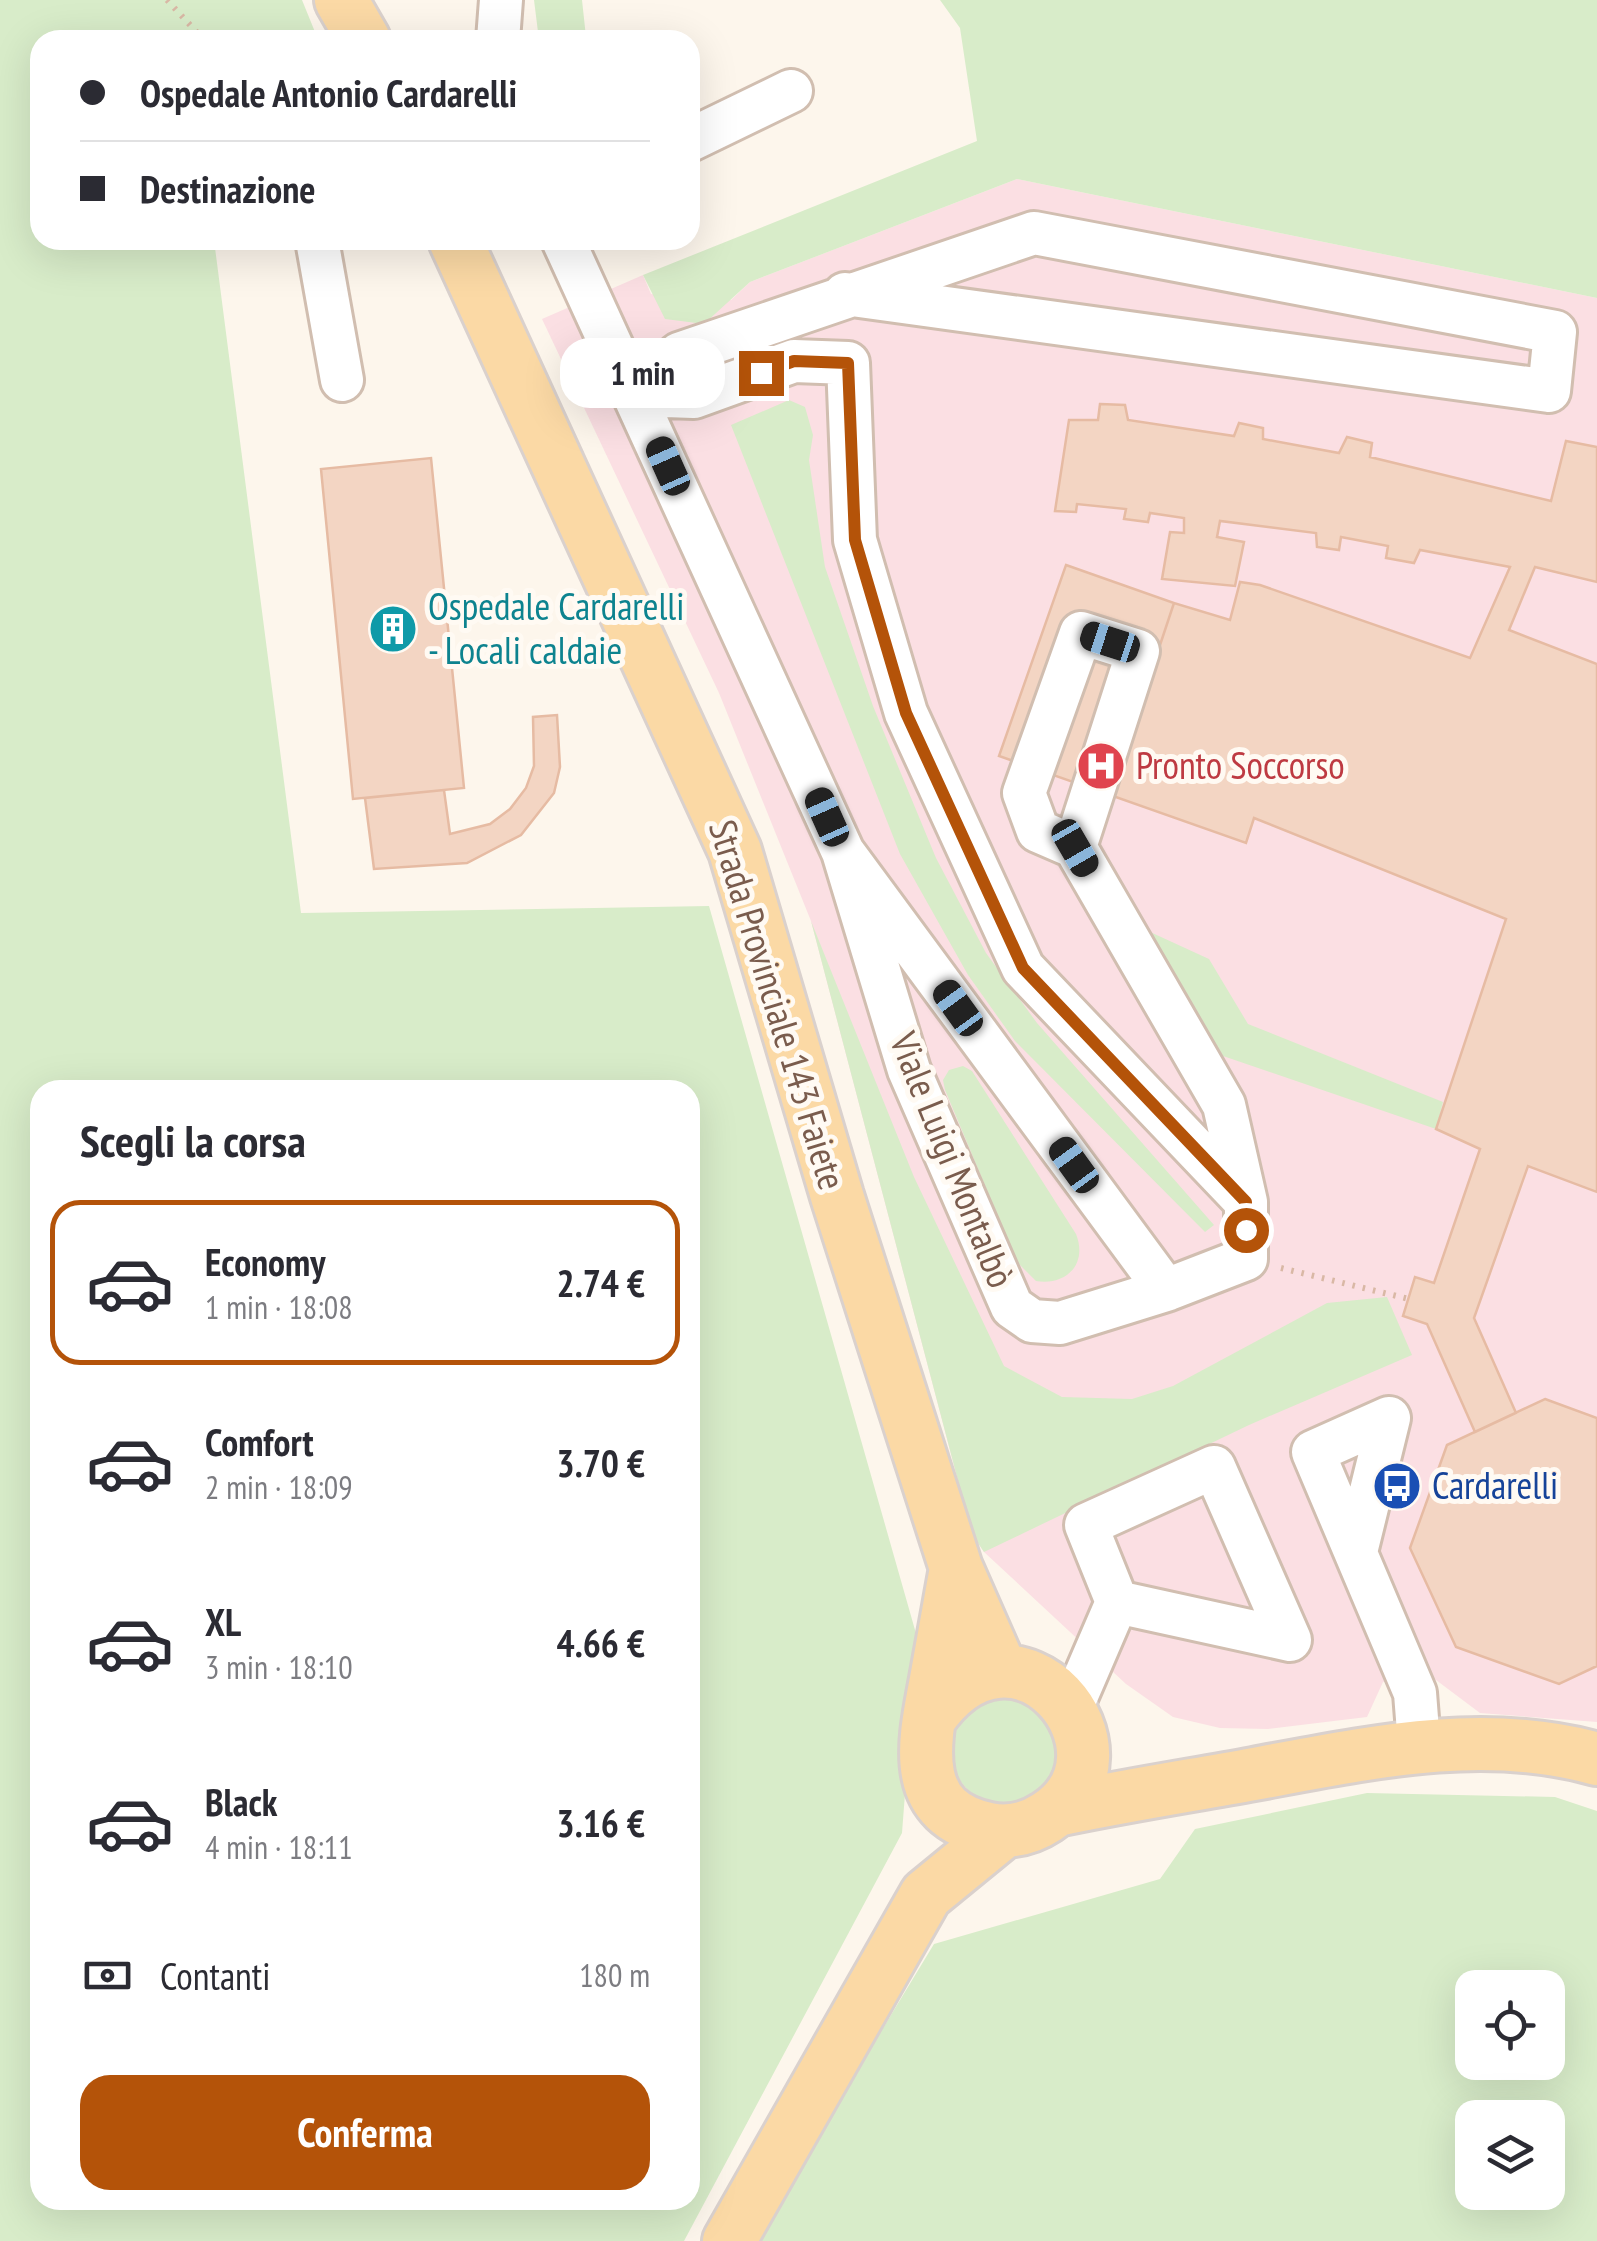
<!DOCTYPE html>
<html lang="it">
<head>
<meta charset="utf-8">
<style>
  :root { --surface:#fff; --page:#f2f2f3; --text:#2b2b33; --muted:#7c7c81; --line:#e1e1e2; --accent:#b45309 }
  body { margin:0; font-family:"PT Sans Narrow",sans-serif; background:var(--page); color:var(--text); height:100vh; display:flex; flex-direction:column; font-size:38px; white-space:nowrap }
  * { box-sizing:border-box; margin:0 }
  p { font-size:32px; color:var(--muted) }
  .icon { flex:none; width:55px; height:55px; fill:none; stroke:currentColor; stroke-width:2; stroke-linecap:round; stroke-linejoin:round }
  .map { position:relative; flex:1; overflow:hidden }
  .drawer { position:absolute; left:30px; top:1080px; width:670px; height:1130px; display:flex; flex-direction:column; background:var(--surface); border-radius:30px; box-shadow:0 10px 40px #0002 }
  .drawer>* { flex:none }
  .hud { position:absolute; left:30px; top:30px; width:670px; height:220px; border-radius:30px; box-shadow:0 10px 40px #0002; display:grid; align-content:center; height:220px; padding:0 50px; background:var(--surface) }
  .buttons { position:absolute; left:1455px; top:1970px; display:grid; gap:20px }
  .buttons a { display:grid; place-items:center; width:110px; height:110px; border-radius:20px; background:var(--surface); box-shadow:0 10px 40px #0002; font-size:50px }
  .end { position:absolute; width:45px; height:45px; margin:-22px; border:12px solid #b45309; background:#fff; box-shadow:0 0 0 5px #fff }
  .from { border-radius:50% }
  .bubble { position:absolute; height:70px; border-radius:30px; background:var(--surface); box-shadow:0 10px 40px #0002; font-size:32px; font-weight:600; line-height:70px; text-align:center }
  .car { position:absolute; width:30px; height:60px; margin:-30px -15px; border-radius:12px; box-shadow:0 0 8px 2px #0007; background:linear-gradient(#222 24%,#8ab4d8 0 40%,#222 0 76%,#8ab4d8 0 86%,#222 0) }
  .hud b { display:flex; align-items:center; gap:35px; height:95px; font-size:38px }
  .hud b+b { border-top:2px solid var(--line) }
  .hud i { width:25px; height:25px; background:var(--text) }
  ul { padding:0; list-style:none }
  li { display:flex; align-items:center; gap:30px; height:165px; margin:0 20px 15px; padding:0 30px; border:5px solid transparent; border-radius:30px }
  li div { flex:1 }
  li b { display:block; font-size:38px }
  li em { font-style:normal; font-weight:600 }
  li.current { border-color:var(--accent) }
  li>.icon { width:90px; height:90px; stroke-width:1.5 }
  h2 { padding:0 50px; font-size:45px; line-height:120px }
  .pay { display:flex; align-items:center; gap:25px; height:110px; padding:0 50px; font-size:38px }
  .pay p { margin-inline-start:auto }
  .cta { display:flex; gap:20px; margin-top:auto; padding:20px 50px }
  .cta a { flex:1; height:115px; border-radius:30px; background:var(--accent); color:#fff; font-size:40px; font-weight:600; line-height:115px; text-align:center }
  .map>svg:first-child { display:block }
</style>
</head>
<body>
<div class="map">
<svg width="1597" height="2241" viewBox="0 0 1597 2241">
  <rect width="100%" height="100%" fill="#fdf6ec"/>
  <path fill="#fbdfe3" d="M1017,179l580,119v1424l-117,-9 -52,-39 -45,8 -16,35 -99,12 -48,-1 -47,-11 -47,-33 -142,-132 -12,-18 -161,-613 -92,-228 -177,-374 101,-44 8,19 80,6 19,-18z"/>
  <path fill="#d8ecc9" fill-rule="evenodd" d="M0,0h302l13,32 -11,8h-264v200h174l87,673 408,-7 208,731 -15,196 -218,408h-684zM40,1090h650v1110h-650z
    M534,0h48l4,37 -47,3z
    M940,0h657v298l-580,-119 -267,103 -46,42 -39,-5 -22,-44 334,-134 -17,-113z
    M789,400l16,7 8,28 -4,25 16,107 48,139 63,152 50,95 51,70 177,202 -9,7 -190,-191 -47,-66 -68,-121 -169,-429z
    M811,921l103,256 90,189 58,31 70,2 41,-13 154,-83 60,-6 25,58 -163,70 -265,127 -12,-18z
    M1148,931l61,28 39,65 195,78 -7,27 -213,-73z
    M963,1066l9,5 104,163c12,30 -10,52 -40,47l-19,-19 -72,-172 -2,-10 6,-10z
    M951 1751a53 53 0 1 1 106 0a53 53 0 1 1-106 0Z
    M1367,1793l188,4 42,14v430h-843l180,-297 226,-65 35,-50zM1472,1988h76v74h-76zM1472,2118h76v74h-76z"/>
  <path fill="#f3d5c3" stroke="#e6bba3" stroke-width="2.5" d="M1100,404l25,1 3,15 106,16 5,-13 24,5v11l76,14 8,-16 25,6 -2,14 181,44 15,-60 31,6v135l-62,-15 -26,63 88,34v528l-69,-26 -54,152 42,95 -41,19 -48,-108 -24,-8 12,-39 19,6 46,-134 -44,-20 70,-210 -252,-101 -8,25 -136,-48 64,-192 56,17 10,-38 20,3 210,73 40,-91 -90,-17 -6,13 -28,-5 2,-12 -47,-9 -2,13 -22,-3 -1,-14 -96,-12 -3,16 27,5 -9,44 -73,-7 8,-47 14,1v-15l-34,-5 -2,9 -24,-3 2,-10 -49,-5 -1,8 -21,-1 14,-91h29z
    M431,458l33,330 -111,11 -32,-330z
    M1066,565l108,38 -64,192 -111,-39z
    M557,715l3,52 -6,26 -33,42 -54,28 -93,6 -9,-71 79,-8 6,44 40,-10 20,-15 16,-21 8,-22 -1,-49z
    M1545,1399l52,19v248l-38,18 -103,-37 -46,-99 37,-103z"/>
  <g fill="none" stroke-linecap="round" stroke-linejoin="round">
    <g stroke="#d1beb0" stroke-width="48">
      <path id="minor" d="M498,40l3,-40
        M690,140l101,-49
        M317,240l25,140
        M563,240l280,612 66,218 103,237 20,14 28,2 106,-33 -323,-438
        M636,395l43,-41 355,-121 521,99 -6,59 -704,-97
        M636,395l58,2 100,-36 54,2 7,177 51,173 117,255 223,234
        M1075,847l63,-196 -57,-18 -57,160 14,38 37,16 149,258 22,97v57l-80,31
        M1389,1418l-76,34 102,241 4,51
        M1356,1552l33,-134
        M1071,1709l46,-107 -31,-77 128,-58 76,173 -173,-38"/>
    </g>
    <g stroke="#dad1cd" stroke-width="58">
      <path id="major" d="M341,0l23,40
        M455,240l280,611 102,345 119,372 45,102
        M929,1719c88,-127 218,34 118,98 -18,12 -37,16 -58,12 -85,-17 -63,-94 -52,-155 6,-35 13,-71 19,-106
        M1057,1810c66,-14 131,-24 197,-36 113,-21 230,-47 343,-15
        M729,2241l197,-346 77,-63"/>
    </g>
    <path stroke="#d9b8a5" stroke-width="6" stroke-dasharray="2.5 8" stroke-linecap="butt" d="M167,0l37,40
      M1281,1268l128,31"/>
    <use href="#minor" stroke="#fff" stroke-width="42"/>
    <use href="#major" stroke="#fbd9a5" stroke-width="52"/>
  </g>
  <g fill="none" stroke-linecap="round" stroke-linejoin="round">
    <path stroke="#b45309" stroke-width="12" d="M761,373l33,-12 54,2 7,177 51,173 117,255 223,234v28"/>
  </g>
  <defs>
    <g id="building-disc" transform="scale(2.5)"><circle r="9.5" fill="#0f9aa8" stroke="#fffaf3"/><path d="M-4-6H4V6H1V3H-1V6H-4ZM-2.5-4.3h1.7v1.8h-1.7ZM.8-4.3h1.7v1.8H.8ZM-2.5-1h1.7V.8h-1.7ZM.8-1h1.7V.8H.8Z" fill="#fff"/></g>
    <g id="hospital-disc" transform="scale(2.5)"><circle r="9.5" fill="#e0444e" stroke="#fffaf3"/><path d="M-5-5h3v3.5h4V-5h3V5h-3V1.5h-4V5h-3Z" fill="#fff"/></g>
    <g id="bus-disc" transform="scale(2.5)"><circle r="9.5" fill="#1a4fb4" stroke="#fffaf3"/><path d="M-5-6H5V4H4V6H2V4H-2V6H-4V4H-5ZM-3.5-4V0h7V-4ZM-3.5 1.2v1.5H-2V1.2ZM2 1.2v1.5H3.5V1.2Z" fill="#fff"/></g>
  </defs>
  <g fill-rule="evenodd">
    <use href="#building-disc" x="393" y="629"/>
    <use href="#hospital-disc" x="1101" y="766"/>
    <use href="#bus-disc" x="1397" y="1486"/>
  </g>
  <g text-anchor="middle" stroke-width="10" stroke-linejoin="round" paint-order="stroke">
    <g font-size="38" fill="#0d838f" stroke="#fffaf3" text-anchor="start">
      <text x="428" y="620">Ospedale Cardarelli<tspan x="428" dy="44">- Locali caldaie</tspan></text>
    </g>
    <g font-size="38" fill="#be3a42" stroke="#fffaf3" text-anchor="start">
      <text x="1136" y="779">Pronto Soccorso</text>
    </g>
    <g font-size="38" fill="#7a5c4d" stroke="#fffaf3">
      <text transform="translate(777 1005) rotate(73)" y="13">Strada Provinciale 143 Faiete</text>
      <text transform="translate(952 1160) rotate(68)" y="13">Viale Luigi Montalbò</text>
    </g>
    <g font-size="38" fill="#164399" stroke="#fffaf3" text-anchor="start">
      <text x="1432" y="1499">Cardarelli</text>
    </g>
  </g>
</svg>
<div class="buttons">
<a><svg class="icon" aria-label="locate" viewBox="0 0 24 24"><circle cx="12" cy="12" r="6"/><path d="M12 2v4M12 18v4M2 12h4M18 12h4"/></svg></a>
<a><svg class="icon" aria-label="layers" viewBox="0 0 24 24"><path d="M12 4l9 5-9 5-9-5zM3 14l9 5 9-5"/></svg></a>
</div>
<i class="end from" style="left:1246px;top:1230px"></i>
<i class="end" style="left:761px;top:373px"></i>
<div class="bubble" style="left:560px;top:338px;width:165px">1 min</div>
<i class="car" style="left:668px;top:466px;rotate:336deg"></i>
<i class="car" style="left:1110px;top:642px;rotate:288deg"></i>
<i class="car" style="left:827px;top:817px;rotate:336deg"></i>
<i class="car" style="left:1075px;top:848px;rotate:150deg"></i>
<i class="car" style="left:958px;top:1008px;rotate:324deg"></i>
<i class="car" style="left:1074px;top:1165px;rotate:324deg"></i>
<div class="hud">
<b><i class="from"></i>Ospedale Antonio Cardarelli</b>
<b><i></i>Destinazione</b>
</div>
<section class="drawer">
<h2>Scegli la corsa</h2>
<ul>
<li class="current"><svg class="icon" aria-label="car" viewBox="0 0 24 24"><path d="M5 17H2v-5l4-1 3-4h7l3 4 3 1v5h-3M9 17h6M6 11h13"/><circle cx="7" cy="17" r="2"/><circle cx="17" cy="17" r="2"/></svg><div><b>Economy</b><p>1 min · 18:08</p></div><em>2.74 €</em></li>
<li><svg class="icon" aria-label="car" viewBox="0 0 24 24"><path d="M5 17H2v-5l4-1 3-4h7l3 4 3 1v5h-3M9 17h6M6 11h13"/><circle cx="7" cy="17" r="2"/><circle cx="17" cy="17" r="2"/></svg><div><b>Comfort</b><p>2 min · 18:09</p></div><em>3.70 €</em></li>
<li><svg class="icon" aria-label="car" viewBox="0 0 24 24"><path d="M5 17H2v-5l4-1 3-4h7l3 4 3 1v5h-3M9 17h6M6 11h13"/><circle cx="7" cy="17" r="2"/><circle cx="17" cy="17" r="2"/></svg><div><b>XL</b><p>3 min · 18:10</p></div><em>4.66 €</em></li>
<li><svg class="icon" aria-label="car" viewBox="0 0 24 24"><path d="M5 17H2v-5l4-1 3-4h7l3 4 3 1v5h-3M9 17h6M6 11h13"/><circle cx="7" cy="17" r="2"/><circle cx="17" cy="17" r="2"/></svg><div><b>Black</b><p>4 min · 18:11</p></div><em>3.16 €</em></li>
</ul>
<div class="pay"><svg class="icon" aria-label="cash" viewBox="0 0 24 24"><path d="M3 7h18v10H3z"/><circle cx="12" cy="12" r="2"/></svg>Contanti<p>180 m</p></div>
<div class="cta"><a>Conferma</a></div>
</section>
</div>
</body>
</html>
